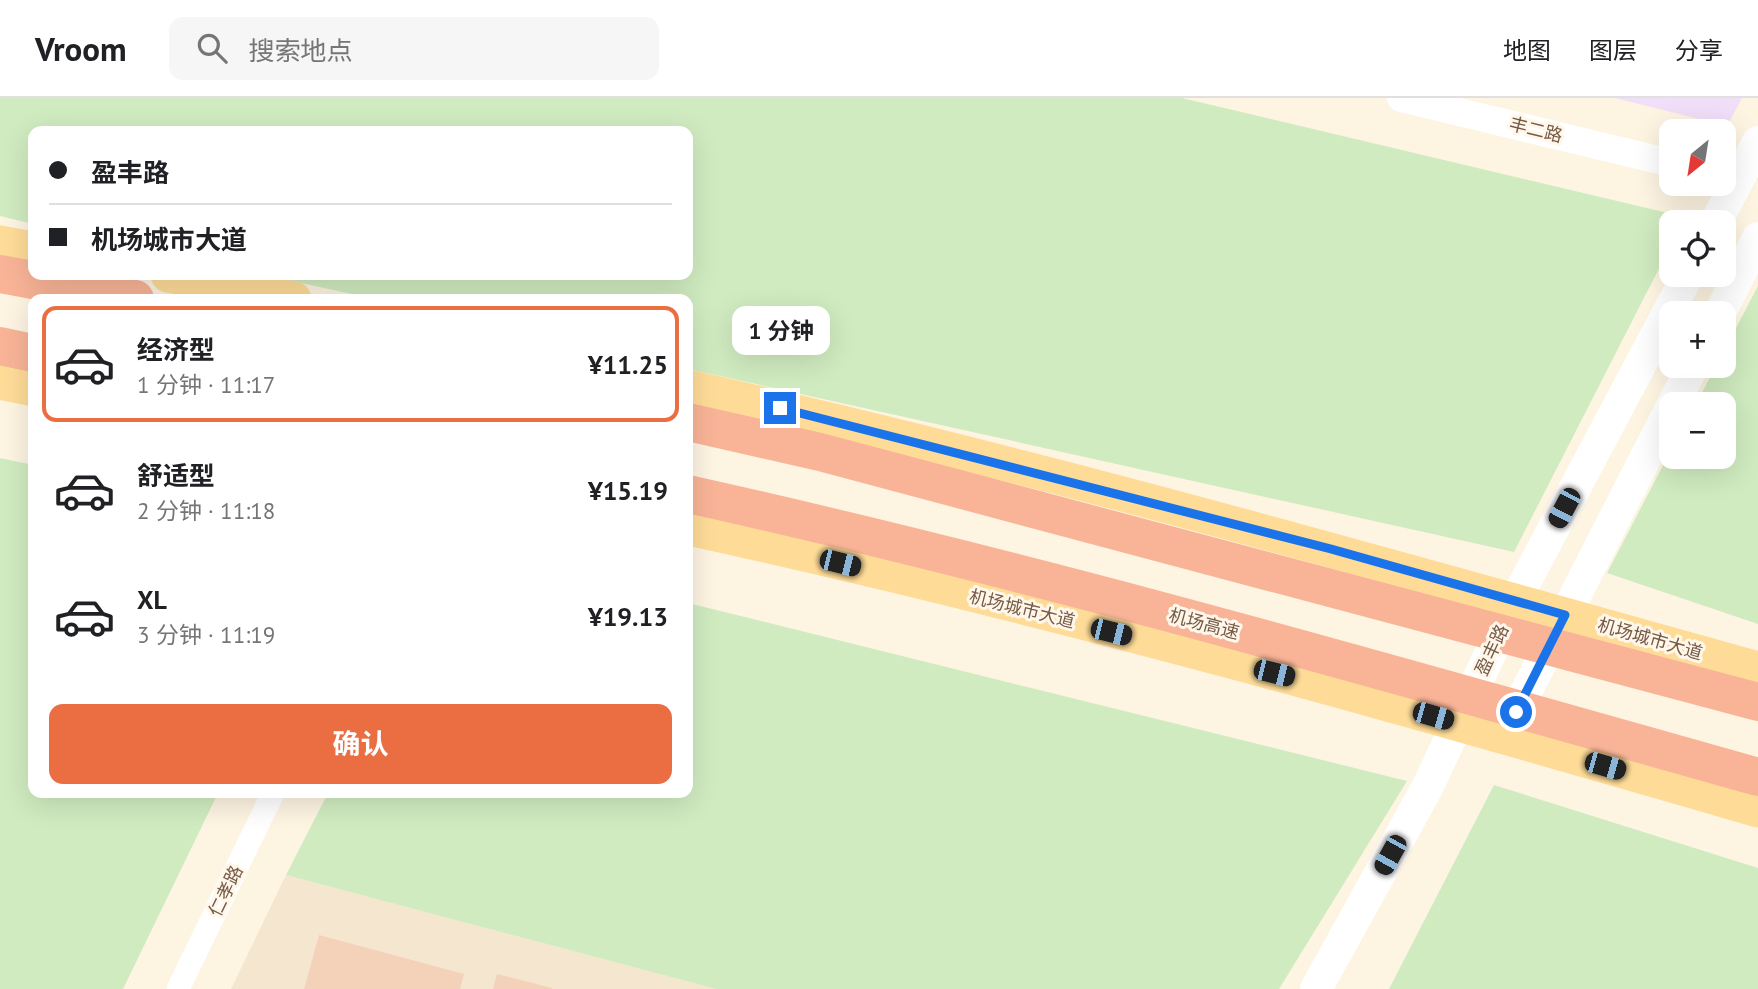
<!DOCTYPE html>
<html lang="zh">
<head>
<meta charset="utf-8">
<style>
  :root { --surface:#fff; --page:#f6f6f6; --text:#202124; --muted:#757577; --line:#e0e0e0; --accent:#eb6e43 }
  body { margin:0; font-family:"PT Sans","Noto Sans SC",sans-serif; background:var(--page); color:var(--text); height:100vh; display:flex; flex-direction:column; font-size:26px; white-space:nowrap }
  * { box-sizing:border-box; margin:0 }
  p { font-size:23px; color:var(--muted) }
  .icon { flex:none; width:38px; height:38px; fill:none; stroke:currentColor; stroke-width:2; stroke-linecap:round; stroke-linejoin:round }
  .map { position:relative; flex:1; overflow:hidden }
  .drawer { position:absolute; left:28px; top:196px; width:665px; height:504px; display:flex; flex-direction:column; background:var(--surface); border-radius:14px; box-shadow:0 7px 28px #0002 }
  .drawer>* { flex:none }
  .guide { position:absolute; left:28px; top:28px; width:665px; height:154px; border-radius:14px; box-shadow:0 7px 28px #0002; display:grid; align-content:center; height:154px; padding:0 21px; background:var(--surface) }
  .needle { width:46px; rotate:210deg }
  .buttons { position:absolute; left:1659px; top:21px; display:grid; gap:14px }
  .buttons a { display:grid; place-items:center; width:77px; height:77px; border-radius:14px; background:var(--surface); box-shadow:0 7px 28px #0002; font-size:35px }
  .end { position:absolute; width:32px; height:32px; margin:-16px; border:9px solid #1a73e8; background:#fff; box-shadow:0 0 0 4px #fff }
  .from { border-radius:50% }
  .bubble { position:absolute; height:49px; border-radius:14px; background:var(--surface); box-shadow:0 7px 28px #0002; font-size:23px; font-weight:700; line-height:49px; text-align:center }
  .car { position:absolute; width:21px; height:42px; margin:-21px -10px; border-radius:9px; box-shadow:0 0 5px 2px #0007; background:linear-gradient(#222 24%,#8ab4d8 0 40%,#222 0 76%,#8ab4d8 0 86%,#222 0) }
  .guide b { display:flex; align-items:center; gap:24px; height:66px; font-size:26px }
  .guide b+b { border-top:2px solid var(--line) }
  .guide i { width:18px; height:18px; background:var(--text) }
  ul { padding:12px 0 0; list-style:none }
  li { display:flex; align-items:center; gap:21px; height:116px; margin:0 14px 10px; padding:0 7px; border:4px solid transparent; border-radius:14px }
  li div { flex:1 }
  li b { display:block; font-size:26px }
  li em { font-style:normal; font-weight:700 }
  li.current { border-color:var(--accent) }
  li>.icon { width:63px; height:63px; stroke-width:1.5 }
  .cta { display:flex; gap:14px; margin-top:auto; padding:14px 21px }
  .cta a { flex:1; height:80px; border-radius:14px; background:var(--accent); color:#fff; font-size:28px; font-weight:700; line-height:80px; text-align:center }
  header { display:flex; align-items:center; gap:42px; box-sizing:border-box; height:98px; padding:0 35px; background:var(--surface); border-bottom:2px solid var(--line) }
  header strong { font-size:33px }
  nav { display:flex; gap:38px; margin-inline-start:auto; font-size:24px }
  .search { width:490px; height:63px; background:var(--page); display:flex; align-items:center; gap:18px; box-sizing:border-box; padding:0 24px; border-radius:14px; color:var(--muted); font-size:26px }
  .map>svg:first-child { display:block }
</style>
</head>
<body>
<header>
<strong>Vroom</strong>
<div class="search"><svg class="icon" aria-label="search" viewBox="0 0 24 24"><circle cx="10" cy="10" r="6"/><path d="M15 15l6 6"/></svg>搜索地点</div>
<nav><a>地图</a><a>图层</a><a>分享</a></nav>
</header>
<div class="map">
<svg width="1758" height="891" viewBox="0 0 1758 891">
  <rect width="100%" height="100%" fill="#fdf4e2"/>
  <path fill="#f5e6d0" d="M286,777l430,114h-485z"/>
  <path fill="#f1dff9" d="M1615,0h127l-15,28z"/>
  <path fill="#d0ebc0" d="M0,0h1182l503,119 -2,5h-12v23l-157,307 -826,-183v-70h-313l-111,-24h424v-144h-655v93l-33,-8z
    M1758,188v338l-151,-51 64,-123v7h53v-53h-28l20,-38h8v-15z
    M0,360l33,7v328h185l-95,196h-123z
    M688,505l719,178 -128,208h-563l-430,-114 42,-82h360z
    M1494,687l264,83v121h-369z"/>
  <path fill="#f3d2b9" d="M319,837l145,39 -4,15h-156z
    M497,876l55,14v1h-59z"/>
  <g fill="none" stroke-linecap="round" stroke-linejoin="round">
    <path stroke="#fff" stroke-width="23" d="M178,891l95,-196"/>
    <path stroke="#fff" stroke-width="28" d="M1401,0l270,65"/>
    <path stroke="#fff" stroke-width="32" d="M1716,124l42,-80
      M1720,215l38,-75
      M1673,306l20,-38
      M1507,631l164,-321
      M1316,891l111,-201 88,-187 173,-326"/>
    <path stroke="#fedc98" stroke-width="35" d="M0,145l33,6
      M168,177l126,24
      M0,284l33,7
      M688,289c360,81 715,183 1070,282
      M688,430c360,78 716,179 1070,282"/>
    <path stroke="#f9b497" stroke-width="38" d="M0,176l135,25
      M0,248l33,7
      M688,324l132,30 938,250
      M688,396c360,80 715,183 1070,283"/>
  </g>
  <g fill="none" stroke-linecap="round" stroke-linejoin="round">
    <path stroke="#1a73e8" stroke-width="9" d="M780,310l551,141 234,66 -49,97"/>
  </g>
  <g text-anchor="middle" stroke-width="6" stroke-linejoin="round" paint-order="stroke">
    <g font-size="18" fill="#765a48" stroke="#fff7e9">
      <text transform="translate(1536 32) rotate(14)" y="6">丰二路</text>
      <text transform="translate(1022 511) rotate(14)" y="6">机场城市大道</text>
      <text transform="translate(1204 526) rotate(15)" y="6">机场高速</text>
      <text transform="translate(1650 541) rotate(16)" y="6">机场城市大道</text>
      <text transform="translate(1492 552) rotate(-65)" y="6">盈丰路</text>
      <text transform="translate(226 793) rotate(-64)" y="6">仁孝路</text>
    </g>
  </g>
</svg>
<div class="buttons">
<a><svg class="needle" viewBox="-14 -14 28 28"><path d="M0-13l5 13h-10z" fill="#e53935"/><path d="M0 13l5-13h-10z" fill="#757577"/></svg></a>
<a><svg class="icon" aria-label="locate" viewBox="0 0 24 24"><circle cx="12" cy="12" r="6"/><path d="M12 2v4M12 18v4M2 12h4M18 12h4"/></svg></a>
<a>+</a>
<a>−</a>
</div>
<i class="end from" style="left:1516px;top:614px"></i>
<i class="end" style="left:780px;top:310px"></i>
<div class="bubble" style="left:732px;top:208px;width:98px">1 分钟</div>
<i class="car" style="left:1564px;top:410px;rotate:208deg"></i>
<i class="car" style="left:840px;top:465px;rotate:104deg"></i>
<i class="car" style="left:1111px;top:534px;rotate:104deg"></i>
<i class="car" style="left:1274px;top:575px;rotate:104deg"></i>
<i class="car" style="left:1433px;top:618px;rotate:106deg"></i>
<i class="car" style="left:1605px;top:668px;rotate:106deg"></i>
<i class="car" style="left:1390px;top:757px;rotate:209deg"></i>
<div class="guide">
<b><i class="from"></i>盈丰路</b>
<b><i></i>机场城市大道</b>
</div>
<section class="drawer">
<ul>
<li class="current"><svg class="icon" aria-label="car" viewBox="0 0 24 24"><path d="M5 17H2v-5l4-1 3-4h7l3 4 3 1v5h-3M9 17h6M6 11h13"/><circle cx="7" cy="17" r="2"/><circle cx="17" cy="17" r="2"/></svg><div><b>经济型</b><p>1 分钟 · 11:17</p></div><em>¥11.25</em></li>
<li><svg class="icon" aria-label="car" viewBox="0 0 24 24"><path d="M5 17H2v-5l4-1 3-4h7l3 4 3 1v5h-3M9 17h6M6 11h13"/><circle cx="7" cy="17" r="2"/><circle cx="17" cy="17" r="2"/></svg><div><b>舒适型</b><p>2 分钟 · 11:18</p></div><em>¥15.19</em></li>
<li><svg class="icon" aria-label="car" viewBox="0 0 24 24"><path d="M5 17H2v-5l4-1 3-4h7l3 4 3 1v5h-3M9 17h6M6 11h13"/><circle cx="7" cy="17" r="2"/><circle cx="17" cy="17" r="2"/></svg><div><b>XL</b><p>3 分钟 · 11:19</p></div><em>¥19.13</em></li>
</ul>
<div class="cta"><a>确认</a></div>
</section>
</div>
</body>
</html>
